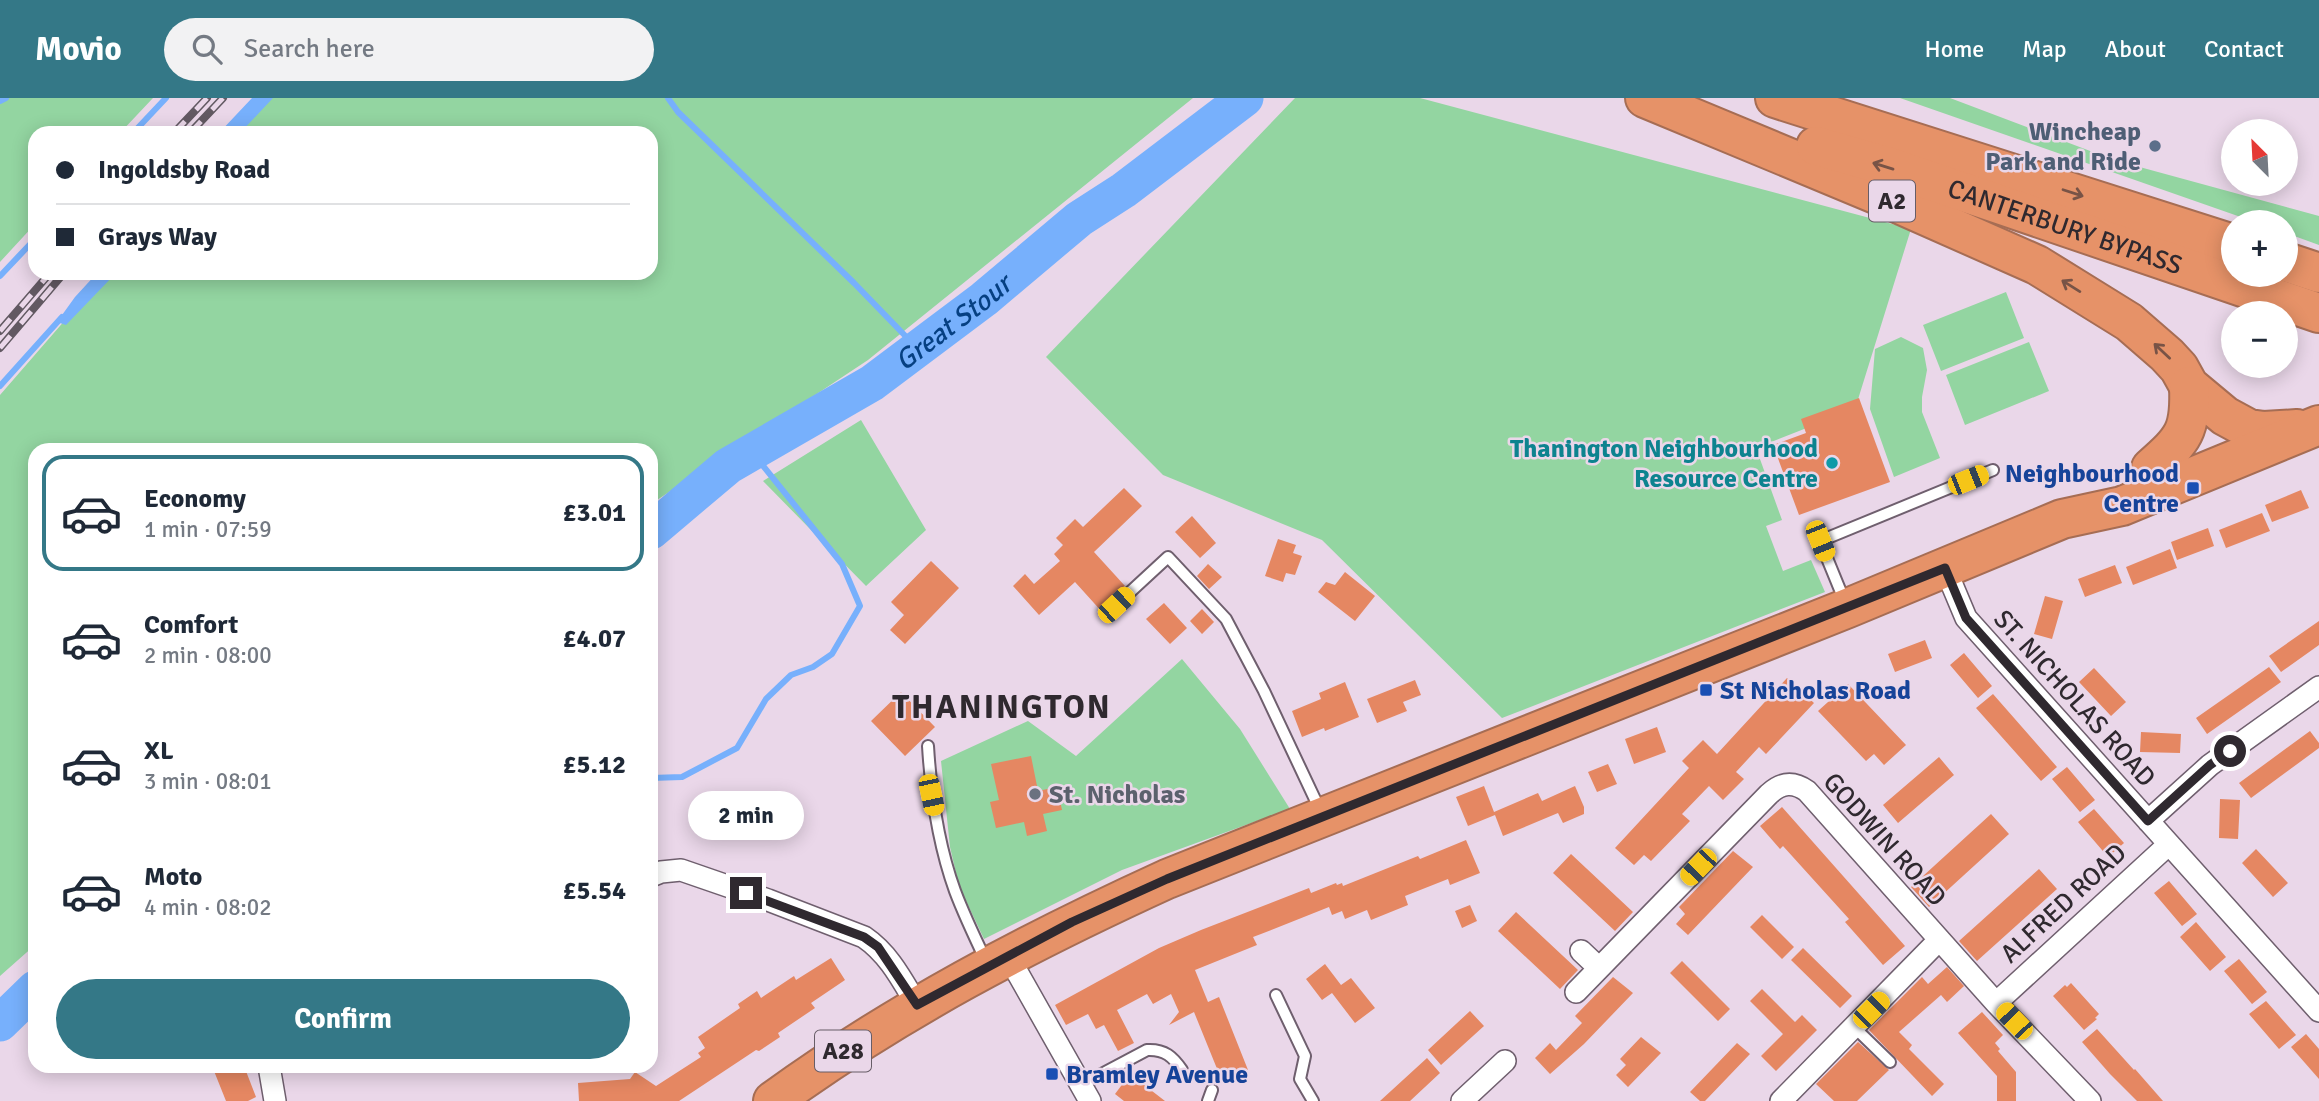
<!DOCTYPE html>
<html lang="en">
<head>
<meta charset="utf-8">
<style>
  :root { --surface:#fff; --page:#f2f2f3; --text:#1f2937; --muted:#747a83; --line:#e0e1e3; --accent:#347887 }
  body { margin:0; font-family:Signika,sans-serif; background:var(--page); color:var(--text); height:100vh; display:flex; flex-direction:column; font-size:26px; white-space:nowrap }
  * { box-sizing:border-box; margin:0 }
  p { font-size:23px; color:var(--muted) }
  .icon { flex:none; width:38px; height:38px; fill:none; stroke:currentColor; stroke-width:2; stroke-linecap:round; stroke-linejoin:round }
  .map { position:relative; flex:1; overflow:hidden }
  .drawer { position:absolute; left:28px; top:345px; width:630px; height:630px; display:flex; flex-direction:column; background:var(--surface); border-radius:21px; box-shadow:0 4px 18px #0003 }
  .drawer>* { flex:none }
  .hud { position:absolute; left:28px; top:28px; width:630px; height:154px; border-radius:21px; box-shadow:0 4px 18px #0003; display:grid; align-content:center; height:154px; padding:0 28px; background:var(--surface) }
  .needle { width:46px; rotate:336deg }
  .tools { position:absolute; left:2221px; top:21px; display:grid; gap:14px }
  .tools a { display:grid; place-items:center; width:77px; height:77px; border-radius:50%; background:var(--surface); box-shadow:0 4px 18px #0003; font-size:35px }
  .end { position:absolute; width:32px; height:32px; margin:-16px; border:9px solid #2f292f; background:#fff; box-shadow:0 0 0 4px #fff }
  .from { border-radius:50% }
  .bubble { position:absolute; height:49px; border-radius:24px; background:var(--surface); box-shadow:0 4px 18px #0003; font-size:23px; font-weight:800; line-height:49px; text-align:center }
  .car { position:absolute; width:21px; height:42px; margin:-21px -10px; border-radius:9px; box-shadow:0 0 5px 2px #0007; background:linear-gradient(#f5c518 24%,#345 0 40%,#f5c518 0 76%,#345 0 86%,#f5c518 0) }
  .hud b { display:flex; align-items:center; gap:24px; height:66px; font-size:26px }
  .hud b+b { border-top:2px solid var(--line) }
  .hud i { width:18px; height:18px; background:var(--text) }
  ul { padding:12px 0 0; list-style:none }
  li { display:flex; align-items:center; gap:21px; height:116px; margin:0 14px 10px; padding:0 14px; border:4px solid transparent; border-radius:21px }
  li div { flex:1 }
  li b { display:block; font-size:26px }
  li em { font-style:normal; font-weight:800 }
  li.selected { border-color:var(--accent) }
  li>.icon { width:63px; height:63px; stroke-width:1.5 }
  .action { display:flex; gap:14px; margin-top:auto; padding:14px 28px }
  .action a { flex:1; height:80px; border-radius:42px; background:var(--accent); color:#fff; font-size:28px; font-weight:800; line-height:80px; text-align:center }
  header { display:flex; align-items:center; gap:42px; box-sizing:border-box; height:98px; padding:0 35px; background:var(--accent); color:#fff }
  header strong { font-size:33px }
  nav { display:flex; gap:38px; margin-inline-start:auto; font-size:24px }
  .search { width:490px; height:63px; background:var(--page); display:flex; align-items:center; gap:18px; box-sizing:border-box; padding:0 24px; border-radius:38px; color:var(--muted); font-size:26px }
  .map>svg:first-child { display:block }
</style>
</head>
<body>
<header>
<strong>Movio</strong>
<div class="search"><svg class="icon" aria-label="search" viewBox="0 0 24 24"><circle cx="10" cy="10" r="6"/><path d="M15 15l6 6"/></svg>Search here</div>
<nav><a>Home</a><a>Map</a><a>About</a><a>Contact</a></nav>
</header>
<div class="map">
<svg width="2319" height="1003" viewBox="0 0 2319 1003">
  <rect width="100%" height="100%" fill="#ead7e9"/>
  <path fill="#93d5a1" d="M0,0h153l-33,35h-85v91l-35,38z
    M268,0h925l-325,262 -217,144v-54h-616v495l-35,31v-581l106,-122h545v-140h-416z
    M1295,0h125l491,131 -56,180 -99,39 26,72 -16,6 17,45 28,-11 14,32 -323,126 -180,-178 -159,-65 -117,-118z
    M1900,0h50l164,62 205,56v29l-33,-12v-11h-31z
    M2006,194l18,46 -83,33 -18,-46z
    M1901,239l22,11 4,22 -5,27v15l18,46 -46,19 -24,-68 5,-60z
    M2029,244l20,49 -84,34 -19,-50z
    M861,322l65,110 -60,56 -103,-105z
    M1182,561l58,70 50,80 -168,61 -138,69 -25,-53 -9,-39 -9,-86 87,-40 48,35z"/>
  <path fill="#77b0fc" d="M252,0h21l-33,35h-21z
    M97,175h19l-50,52 -9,-3 18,-25z"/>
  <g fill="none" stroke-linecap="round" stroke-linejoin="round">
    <path stroke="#77b0fc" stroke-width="6" d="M668,0l10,14 176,171 64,66
      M0,3l6,-3
      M133,35l33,-35
      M0,178l35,-37
      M0,288l62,-69
      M651,680l31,-1 55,-29 29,-49 25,-24 22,-8 19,-13 28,-48 -18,-42 -90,-112"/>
    <g stroke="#77b0fc" stroke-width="37">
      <path id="s1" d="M651,433l77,-65 144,-83 112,-84 95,-80 45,-29 121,-92"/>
      <path d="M0,925l35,-34"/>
    </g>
  </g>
  <path fill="#e58762" d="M1859,300l31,84 -91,33 -26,-70 33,-12 -5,-14z
    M1124,390l18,18 -48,46 31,34 -15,14 -1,8 -6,5 -28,-31 -36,33 -26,-29 12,-12 9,10 26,-23 -6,-7 9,-9 -7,-7 19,-19 8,8z
    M2301,392l8,18 -37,14 -7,-17z
    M2262,415l8,18 -44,17 -7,-18z
    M1192,418l24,27 -16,15 -25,-26z
    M2208,430l6,18 -37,14 -6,-18z
    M1278,441l18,6 -3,8 9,3 -7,19 -9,-2 -3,9 -18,-6z
    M2170,451l7,19 -44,17 -7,-18z
    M931,463l28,27 -54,56 -15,-14 14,-15 -13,-13z
    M1208,466l14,13 -13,12 -12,-13z
    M2115,467l7,18 -37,14 -7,-18z
    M1345,474l30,24 -20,25 -37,-29 8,-10 9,3z
    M2045,498l18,5 -11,38 -18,-5z
    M1164,505l23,25 -17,16 -24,-25z
    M1202,511l12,13 -12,12 -12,-13z
    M2319,523v24l-38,27 -12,-16z
    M1925,542l7,18 -37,14 -7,-18z
    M1964,555l28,33 -14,12 -28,-33z
    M2269,569l12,15 -74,52 -11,-16z
    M2094,570l32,34 -15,14 -32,-34z
    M1787,580l27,25 -48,51 -7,-7 -23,25 8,7 -21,21 -14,-14 -27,28 8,7 -39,40 -7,-6 -10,10 -19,-17 74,-80 -7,-7 21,-21 14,14z
    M1415,582l6,15 -18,7 4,9 -30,12 -10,-24z
    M1345,584l14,35 -34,14 -1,-3 -22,9 -10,-26 29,-12 -2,-6z
    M1848,586l58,61 -22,20 -10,-11 -8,7 -48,-50z
    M901,594l34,35 -30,29 -34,-35z
    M1993,596l64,73 -16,14 -65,-73z
    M1657,629l9,25 -32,12 -9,-25z
    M2310,633l9,12v5l-68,50 -12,-15z
    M2141,634l40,2 -1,19 -40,-1z
    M1031,658l7,35 19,-4 5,23 -19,4 4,17 -20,5 -3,-14 -28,6 -6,-26 9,-2 -8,-36z
    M1939,659l15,18 -56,48 -15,-18z
    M1608,666l9,20 -20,8 -9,-20z
    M2067,669l28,33 -15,12 -28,-33z
    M1484,688l10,26 44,-19 4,8 33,-15 9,21v7l-21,9 -5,-10 -55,23 -8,-21 -27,11 -12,-29z
    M2220,701l20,1 -2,39 -19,-1z
    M1782,709l123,139 -22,19 -38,-43 4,-3 -66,-73 -3,3 -20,-23z
    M2094,711l30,34 -16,14 -30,-35z
    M1991,716l18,20 -80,73 -18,-20z
    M1466,742l14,33 -30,12 -2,-6 -43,17 3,9 -37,15 -4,-10 -22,9 -3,-8 -10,4 -3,-8 -68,27 -8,3 4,8 -62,25 13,32 11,-5 29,73 -26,11 -28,-69 -25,13 10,-13 -8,-18 -18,10 -6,-10 -30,16 17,33 -16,8 -14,-26 -8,4 -8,-15 -22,11 -11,-20 104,-57 42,-18 108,-42 2,5 25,-10 1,2 5,-2 1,3 75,-30 2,3z
    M2256,751l32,34 -15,14 -31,-34z
    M1733,753l20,16 -65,68 -12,-11 9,-10 -6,-7z
    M1571,756l62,58 -18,19 -62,-58z
    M2039,771l18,20 -80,72 -18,-20z
    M2169,783l28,33 -15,12 -28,-33z
    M1470,807l7,16 -15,7 -7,-17z
    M1516,814l62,58 -18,19 -62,-58z
    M1762,817l32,32 -12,12 -32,-32z
    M2196,824l30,35 -16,14 -30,-34z
    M1803,850l49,48 -12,12 -49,-48z
    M831,860l14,22 -34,23 4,5 -37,25 2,4 -21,14 -3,-1 -77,51h-100l-1,-18 52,-4 5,-7 21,14 45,-29 -3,-4 7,-5 -7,-11 42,-29 -2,-4 19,-13 4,7 33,-22 2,4z
    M2239,861l28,33 -15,12 -28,-33z
    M1682,863l48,48 -12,12 -48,-48z
    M1325,866l16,21 10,-7 24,30 -20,15 -23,-30 -10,7 -16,-21z
    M1947,869l17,19 -17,16 -6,-7 -42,37 13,13 -3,4 35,35 -12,12 -63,-66 53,-53 6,7z
    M1613,879l20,16 -49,51 -34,30 -15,-16 15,-15 6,7 26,-27 -7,-7z
    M2071,885l28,31 -4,4 2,1 -13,11 -31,-34 12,-11 2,2z
    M1762,891l33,33 7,-7 15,15 -41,41 -15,-15 22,-22 -33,-33z
    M2266,903l30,34 -17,14 -30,-35z
    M1470,913l14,15 -43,39 -13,-15z
    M1982,914l21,23 -8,8 5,6 -2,2 18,21v29h-19v-25l-39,-43z
    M2097,931l37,41 1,-1 28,32h-26l-27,-27 -28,-32z
    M2306,936l13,15v30l-28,-32z
    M1641,939l20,16 -33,34 -12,-12 10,-10 -6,-6z
    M1858,944l31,28 -32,31h-23l-18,-17z
    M1737,945l13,11 -45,47h-5l-10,-9z
    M1427,960l13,15 -30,28h-30z
    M212,968h32l12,31 -8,4h-22z
    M1130,976l35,27h-41l-9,-7z"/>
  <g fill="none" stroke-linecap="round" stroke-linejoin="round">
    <g stroke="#6f5f6e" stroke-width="14">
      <path id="lane" d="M1845,504l-25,-61 173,-71
        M1116,507l52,-48 58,62 38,72 57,121
        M928,648c3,49 10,98 27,145 9,24 20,47 31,70
        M1276,897l29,61 -5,23 13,22
        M1854,929l36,35
        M1081,987l66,-35c18,-1 26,7 35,20
        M1208,1003l4,-11"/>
    </g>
    <g stroke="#6f5f6e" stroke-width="24">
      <path id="street" d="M1945,470l21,50 353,393
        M2148,723l62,-56 109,-78
        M651,778l10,-4 20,-2 87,30 96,37c25,17 38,43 53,68
        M1581,853l18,17
        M1008,858l82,145
        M1576,894l193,-198c12,-11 24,-13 38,-3l189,212 94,98
        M1996,905l172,-158
        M269,968l6,35
        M1462,1003l43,-40
        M1781,1003l158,-161"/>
    </g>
    <g stroke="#a66d54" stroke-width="42">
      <g id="highway">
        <path d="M1645,0l243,101 149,66 92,57 38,33 12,13 10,18 36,30 24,13 15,2 33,-2"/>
        <path d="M1775,0l458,146"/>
        <path id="s2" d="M1816,48l71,20 432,147"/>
        <path d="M2286,164l33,11"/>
        <path d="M2151,370c33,-29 40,-37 38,-82"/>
        <path d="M773,1003c124,-90 254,-158 394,-222l681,-271 214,-89 60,-13 197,-81"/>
      </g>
    </g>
    <use href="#lane" stroke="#fff" stroke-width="10"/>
    <use href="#street" stroke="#fff" stroke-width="21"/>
    <use href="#highway" stroke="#e69268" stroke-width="38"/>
    <g stroke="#625962" stroke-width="8">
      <path id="rail" d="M174,35l33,-35
        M190,35l33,-35
        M0,233l50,-58
        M0,250l64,-75"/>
    </g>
    <use href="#rail" stroke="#ead7e9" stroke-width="5" stroke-dasharray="16" stroke-linecap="butt"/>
  </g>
  <defs><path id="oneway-shaft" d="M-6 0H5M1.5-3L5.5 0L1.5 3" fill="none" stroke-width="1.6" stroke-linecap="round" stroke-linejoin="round" transform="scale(1.75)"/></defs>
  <g stroke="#785346">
    <use href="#oneway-shaft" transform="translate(1883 68) rotate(-163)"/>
    <use href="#oneway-shaft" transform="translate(2073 95) rotate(18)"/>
    <use href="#oneway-shaft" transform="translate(2071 188) rotate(-148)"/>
    <use href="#oneway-shaft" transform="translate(2162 253) rotate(-137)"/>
  </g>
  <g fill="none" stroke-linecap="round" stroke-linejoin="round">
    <path stroke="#2f292f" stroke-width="9" d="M746,795l118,44 14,10 39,58 155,-83 95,-43 778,-311 21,50 182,203 62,-56 20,-14"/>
  </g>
  <circle fill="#5c6f8a" stroke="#ead7e9" stroke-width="2.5" cx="2155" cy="48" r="7"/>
  <circle fill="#0f9aa8" stroke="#ead7e9" stroke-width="2.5" cx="1832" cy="365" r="7"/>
  <g fill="#1a4fb4" stroke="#ead7e9" stroke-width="2.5">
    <rect x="2186" y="383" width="14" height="14" rx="3.5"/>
    <rect x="1699" y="585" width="14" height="14" rx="3.5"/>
    <rect x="1045" y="969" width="14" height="14" rx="3.5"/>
  </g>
  <circle fill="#6b7280" stroke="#ead7e9" stroke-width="2.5" cx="1035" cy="696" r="7"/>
  <g text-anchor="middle" stroke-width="5" stroke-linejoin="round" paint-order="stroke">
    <g fill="#ead7e9" stroke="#675d67" stroke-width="2">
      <rect x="1869" y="82.5" width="46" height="41" rx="5"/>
      <rect x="815" y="932.5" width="56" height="41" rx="5"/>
    </g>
    <g font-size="24" font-weight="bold" fill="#2f292f">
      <text x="1892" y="111">A2</text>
      <text x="843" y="961">A28</text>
    </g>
    <g font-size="26" font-weight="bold" fill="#4e5e75" stroke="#ead7e9" text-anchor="end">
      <text x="2141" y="42">Wincheap<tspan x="2141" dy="30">Park and Ride</tspan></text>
    </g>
    <g font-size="26" fill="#2f292f" stroke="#ead7e9">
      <text dy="9" stroke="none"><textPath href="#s2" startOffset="262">CANTERBURY BYPASS</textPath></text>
      <text transform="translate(2075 600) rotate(48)" y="9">ST. NICHOLAS ROAD</text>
      <text transform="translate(1885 741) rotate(48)" y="9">GODWIN ROAD</text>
      <text transform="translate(2063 805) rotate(-43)" y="9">ALFRED ROAD</text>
    </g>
    <g font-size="26" font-weight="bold" fill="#0d838f" stroke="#ead7e9" text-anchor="end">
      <text x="1818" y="359">Thanington Neighbourhood<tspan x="1818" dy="30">Resource Centre</tspan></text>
    </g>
    <g font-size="26" font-weight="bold" fill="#164399" stroke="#ead7e9" text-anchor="start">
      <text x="2179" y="384" text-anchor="end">Neighbourhood<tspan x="2179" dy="30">Centre</tspan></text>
      <text x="1720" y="601">St Nicholas Road</text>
      <text x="1066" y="985">Bramley Avenue</text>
    </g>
    <g font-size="26" font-weight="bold" fill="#5b616d" stroke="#ead7e9" text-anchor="start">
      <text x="1049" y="705">St. Nicholas</text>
    </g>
    <g font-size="28" font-style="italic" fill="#064082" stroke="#ead7e9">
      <text dy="10" stroke="none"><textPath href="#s1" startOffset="368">Great Stour</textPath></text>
    </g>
    <g font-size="33" font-weight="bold" letter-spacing="2" fill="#2f292f" stroke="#ead7e9">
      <text x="1002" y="620">THANINGTON</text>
    </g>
  </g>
</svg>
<div class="tools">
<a><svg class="needle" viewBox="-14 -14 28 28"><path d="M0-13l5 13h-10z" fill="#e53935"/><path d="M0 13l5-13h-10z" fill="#747a83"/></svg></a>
<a>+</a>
<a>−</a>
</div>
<i class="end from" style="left:2230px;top:653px"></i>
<i class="end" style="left:746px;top:795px"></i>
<div class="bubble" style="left:688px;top:693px;width:116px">2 min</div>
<i class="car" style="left:1968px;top:382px;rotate:68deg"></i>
<i class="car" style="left:1820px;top:443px;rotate:158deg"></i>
<i class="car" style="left:1116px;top:507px;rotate:47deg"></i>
<i class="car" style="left:931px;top:697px;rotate:168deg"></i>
<i class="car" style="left:1698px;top:769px;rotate:224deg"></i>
<i class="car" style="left:1871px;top:912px;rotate:45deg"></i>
<i class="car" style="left:2014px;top:923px;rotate:316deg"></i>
<div class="hud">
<b><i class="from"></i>Ingoldsby Road</b>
<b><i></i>Grays Way</b>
</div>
<section class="drawer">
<ul>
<li class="selected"><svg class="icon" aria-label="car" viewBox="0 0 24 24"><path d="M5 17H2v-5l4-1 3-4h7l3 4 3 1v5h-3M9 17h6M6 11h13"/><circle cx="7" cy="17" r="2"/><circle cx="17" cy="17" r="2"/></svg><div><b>Economy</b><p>1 min · 07:59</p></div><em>£3.01</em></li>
<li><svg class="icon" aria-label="car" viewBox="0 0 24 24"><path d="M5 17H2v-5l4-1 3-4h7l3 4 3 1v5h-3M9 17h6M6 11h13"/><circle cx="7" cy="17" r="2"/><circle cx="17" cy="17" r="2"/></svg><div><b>Comfort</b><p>2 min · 08:00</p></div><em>£4.07</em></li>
<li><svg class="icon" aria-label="car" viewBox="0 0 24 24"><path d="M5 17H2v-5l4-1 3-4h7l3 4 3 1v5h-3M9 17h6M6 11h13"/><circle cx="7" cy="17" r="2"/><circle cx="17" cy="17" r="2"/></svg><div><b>XL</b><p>3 min · 08:01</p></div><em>£5.12</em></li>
<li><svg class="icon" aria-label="car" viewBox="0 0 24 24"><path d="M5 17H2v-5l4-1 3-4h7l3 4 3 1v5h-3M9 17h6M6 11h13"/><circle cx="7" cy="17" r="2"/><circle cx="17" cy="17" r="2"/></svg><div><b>Moto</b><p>4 min · 08:02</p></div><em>£5.54</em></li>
</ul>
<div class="action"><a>Confirm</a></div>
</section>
</div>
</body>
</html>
